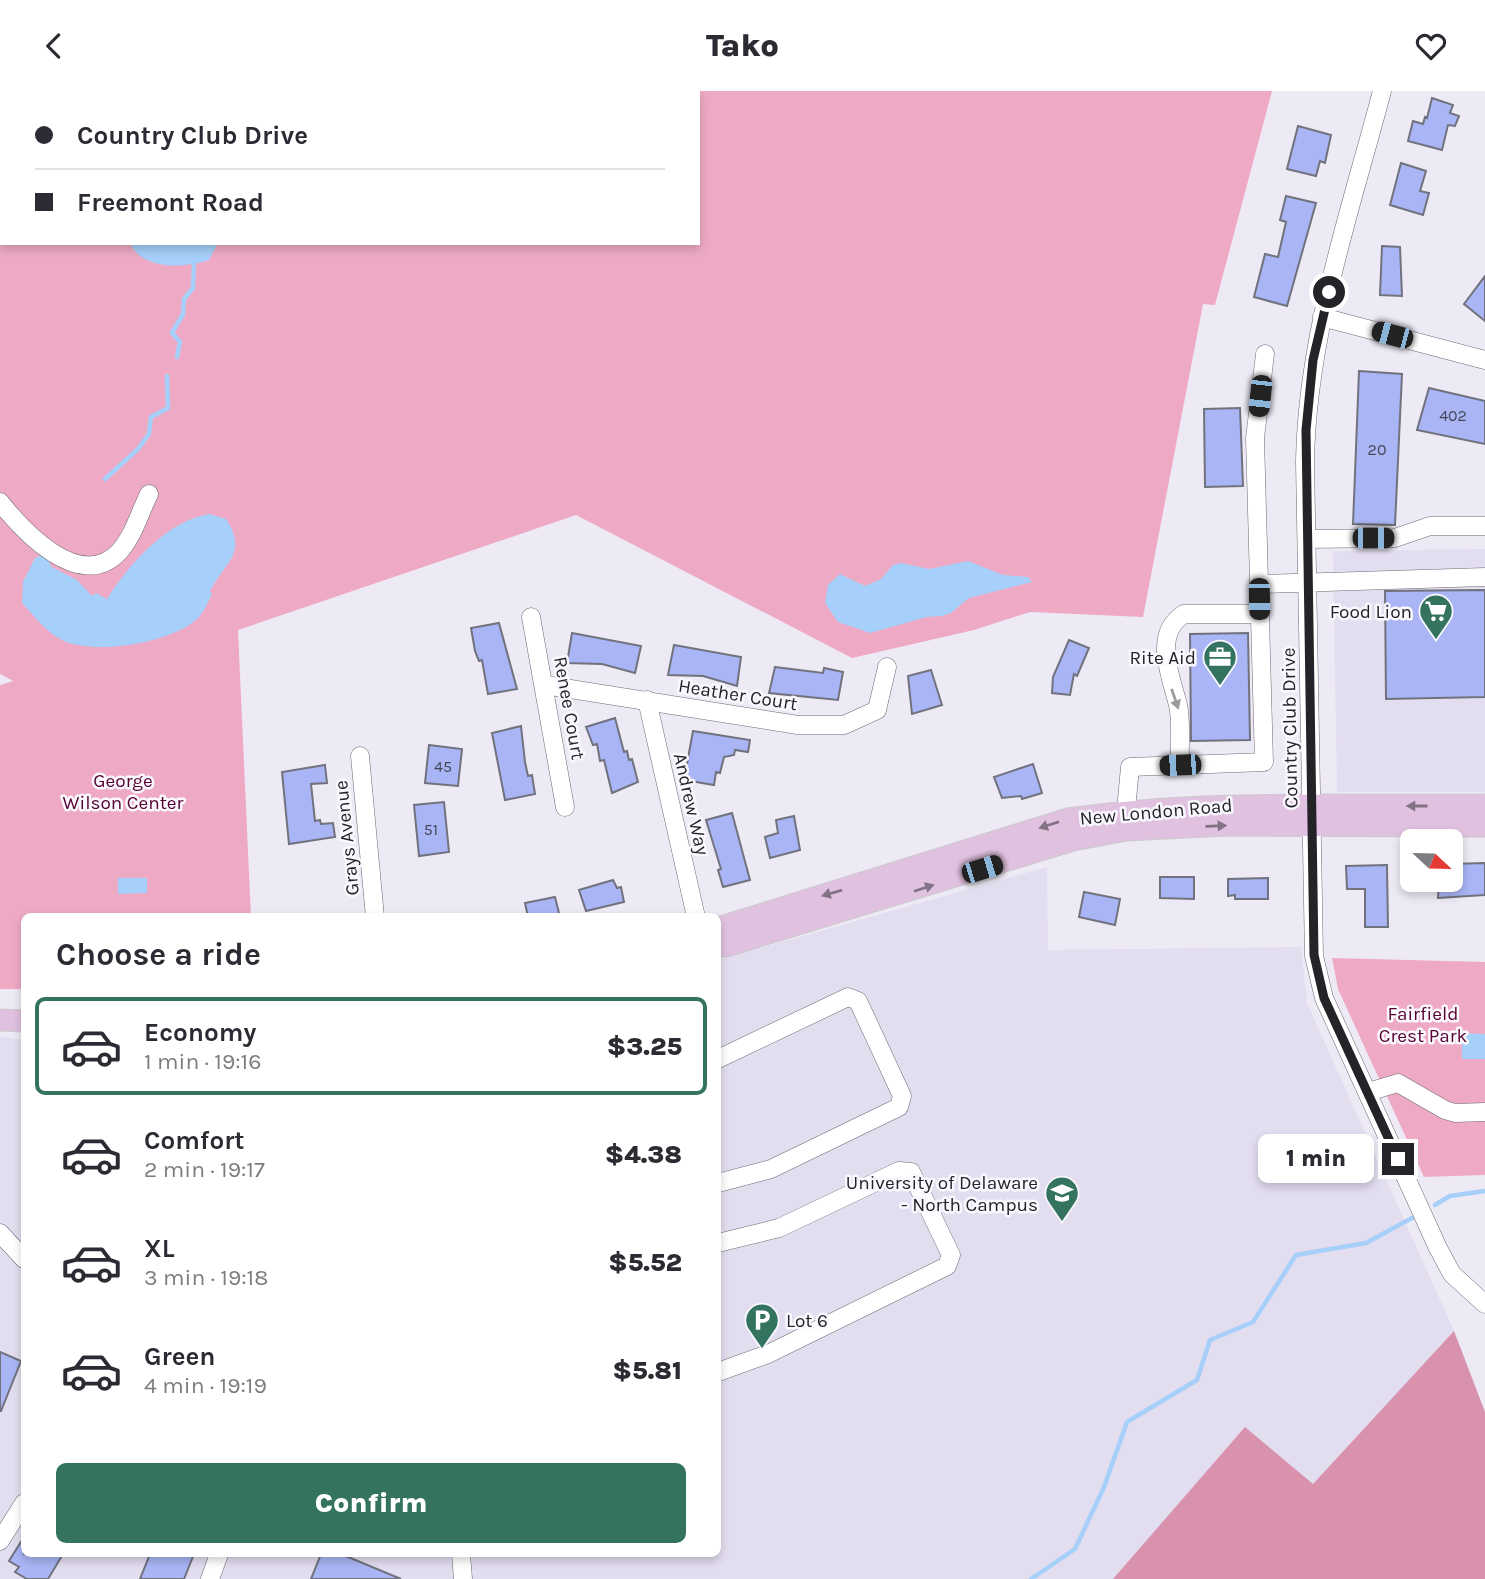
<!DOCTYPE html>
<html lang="en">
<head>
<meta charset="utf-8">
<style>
  :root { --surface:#fff; --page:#f2f2f3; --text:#2b2b33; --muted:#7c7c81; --line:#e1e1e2; --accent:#347360 }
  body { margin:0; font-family:Karla,sans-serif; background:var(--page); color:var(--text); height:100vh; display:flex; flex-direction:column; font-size:26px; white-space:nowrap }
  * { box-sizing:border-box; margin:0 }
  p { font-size:23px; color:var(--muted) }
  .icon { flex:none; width:38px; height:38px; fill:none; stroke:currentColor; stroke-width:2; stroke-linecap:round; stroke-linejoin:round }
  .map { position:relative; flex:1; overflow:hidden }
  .sheet { position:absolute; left:21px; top:822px; width:700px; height:644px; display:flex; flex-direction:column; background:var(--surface); border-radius:10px; box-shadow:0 4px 10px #0003 }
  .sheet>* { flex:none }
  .guide { position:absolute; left:0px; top:0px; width:700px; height:154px; box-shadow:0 4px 10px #0003; display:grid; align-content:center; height:154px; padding:0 35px; background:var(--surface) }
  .needle { width:46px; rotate:112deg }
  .controls { position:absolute; left:1400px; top:738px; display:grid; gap:14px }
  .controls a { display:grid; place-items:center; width:63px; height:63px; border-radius:10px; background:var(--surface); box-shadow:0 4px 10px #0003; font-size:35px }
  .end { position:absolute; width:32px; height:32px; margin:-16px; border:9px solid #242327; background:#fff; box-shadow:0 0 0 4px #fff }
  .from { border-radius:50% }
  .bubble { position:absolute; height:49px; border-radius:10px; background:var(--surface); box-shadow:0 4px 10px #0003; font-size:23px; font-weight:800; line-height:49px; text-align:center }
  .car { position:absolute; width:21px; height:42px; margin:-21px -10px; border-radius:9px; box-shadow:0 0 5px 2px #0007; background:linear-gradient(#222 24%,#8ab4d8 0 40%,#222 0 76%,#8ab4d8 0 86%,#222 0) }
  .guide b { display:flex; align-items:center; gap:24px; height:66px; font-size:26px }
  .guide b+b { border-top:2px solid var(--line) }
  .guide i { width:18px; height:18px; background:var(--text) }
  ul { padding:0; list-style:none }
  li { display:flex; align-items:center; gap:21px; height:98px; margin:0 14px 10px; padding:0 21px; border:4px solid transparent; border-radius:10px }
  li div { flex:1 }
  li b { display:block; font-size:26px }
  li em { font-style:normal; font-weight:800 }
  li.current { border-color:var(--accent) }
  li>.icon { width:63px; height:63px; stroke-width:1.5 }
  h2 { padding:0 35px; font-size:32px; line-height:84px }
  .cta { display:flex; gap:14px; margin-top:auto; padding:14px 35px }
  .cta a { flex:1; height:80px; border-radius:10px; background:var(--accent); color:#fff; font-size:28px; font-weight:800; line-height:80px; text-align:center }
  header { display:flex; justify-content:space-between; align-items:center; height:91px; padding:0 35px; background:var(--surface); font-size:32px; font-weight:800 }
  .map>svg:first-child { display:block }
</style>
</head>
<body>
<header><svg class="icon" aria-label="back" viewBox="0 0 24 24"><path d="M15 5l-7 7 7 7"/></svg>Tako<svg class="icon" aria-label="heart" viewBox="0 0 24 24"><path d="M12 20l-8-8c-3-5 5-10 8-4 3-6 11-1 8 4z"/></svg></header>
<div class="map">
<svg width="1485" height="1488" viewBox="0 0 1485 1488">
  <rect width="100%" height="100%" fill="#eeeaf5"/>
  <path fill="#e3ddf0" d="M1485,458v243h-148l-4,-241z
    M1047,776l1,83 253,-3 6,56 147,328 31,81v167h-1485v-542l24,3v514h694v-594z"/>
  <path fill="#eeaac5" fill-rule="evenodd" d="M0,0h1272l-57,214 -12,-1 -60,313 -113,-5 -56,18 -122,28 -276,-143 -338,115 13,287h-227v72h-24v-304l13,-4 -13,-7zM2,2h696v150h-696z
    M1332,867l153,4v213l-61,2 -86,-188z"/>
  <path fill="#d892ae" d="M1454,1240l31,81v167h-372l132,-152 68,57z"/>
  <path fill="#a6cff9" d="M130,152h88l-9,17c-23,8 -67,11 -79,-17z
    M210,423l16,5c22,34 0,42 -16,72l2,3c-4,8 -8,18 -14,24 -25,25 -104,38 -136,22 -16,-8 -27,-23 -40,-37l1,-21 12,-24 9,-4 8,13 25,13 15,16 4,-3 11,6c22,-35 61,-79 103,-85z
    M968,470l35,14 25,2 4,5 -63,16 -18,15 -9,3 -15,1 -57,16 -32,-11 -13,-19 3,-18 12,-11 25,12 16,-7 12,-14 8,-2 28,6z
    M118,787h29v15l-29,1z
    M1462,942l23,1v25h-23z"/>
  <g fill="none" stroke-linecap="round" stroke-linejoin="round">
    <path stroke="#a6cff9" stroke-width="4.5" d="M177,266l3,-15 -8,-9 11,-19 1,-15 9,-11 1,-24
      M105,388l33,-30 11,-15 2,-17 17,-9 -1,-32
      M1435,1114l15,-9 35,-5
      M1031,1488l44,-30 29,-62 23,-65 70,-42 13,-40 43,-18 43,-67 70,-12 46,-25"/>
  </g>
  <path fill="#a9b5f5" stroke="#70727d" stroke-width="2" d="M1432,7l21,7 -3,8 9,3 -4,10 -7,-1 -6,25 -34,-9 5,-20 10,3 2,-7 2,1z
    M1298,35l33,9 -6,28 -5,-2 -4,15 -29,-7z
    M1401,72l25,8 -6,20 9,2 -6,22 -33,-10z
    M1286,105l30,7 -29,103 -33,-9 11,-43 13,3 8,-35 -6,-2z
    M1382,155l18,1 2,49 -22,-1z
    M1485,185v45l-21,-17z
    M1359,280l43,3 -7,151 -42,-1z
    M1429,297l56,13v43l-68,-14z
    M1240,317l3,78 -38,1 -1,-78z
    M1485,499v107l-99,2 -1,-108z
    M499,532l18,66 -29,5 -6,-34 -3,1 -4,-10 -4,-23z
    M572,542l69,13 -6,27 -33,-9 -35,-1z
    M1248,542l2,107 -59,1 -1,-107z
    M1069,549l20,8 -12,28 -3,-2 -4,21 -18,-2 1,-16z
    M674,554l67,12 -4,29 -34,-10 -35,-1z
    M775,576l48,6 1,-5 19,4 -5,28 -69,-7z
    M931,579l11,35 -30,9 -4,-38z
    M615,627l9,34 3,-1 2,9 3,-1 6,23 -26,11 -8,-33 -4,1 -3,-17 -4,1 -7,-18z
    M521,635l4,36 3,14 4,-1 3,19 -30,6 -13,-67z
    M693,640l57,9 -2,12 -13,-2 -1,5 -10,2 -4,16 -4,-1 -2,13 -30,-5z
    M429,654l33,4 -4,37 -33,-3z
    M1033,673l9,29 -20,6 -1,-3 -19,2 -8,-21z
    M325,674l2,18 -16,1 4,37 5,-1 1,4 12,-1 2,14 -46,7 -7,-72z
    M444,711l5,50 -30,4 -5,-51z
    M732,722l18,67 -27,7 -5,-17 3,-1 -15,-49z
    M794,725l6,34 -30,8 -5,-21 13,-4 -2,-13z
    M1485,772v32l-47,3 1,-18h12v-16z
    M1387,774l1,62h-23v-38h-18l-1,-23z
    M1160,786h34v22l-34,-1z
    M1268,787v21h-33v-4l-7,1v-17z
    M613,789l4,8 4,-1 3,15 -38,9 -7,-21z
    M1084,801l36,7 -5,26 -36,-8z
    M555,806l5,20h-32l-3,-14z
    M0,1261l21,9 -20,50h-1z
    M24,1446v17h39l-15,25h-21l-12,-7 4,-5 -10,-6z
    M150,1463h44l-10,25h-44z
    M321,1463h20l60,25h-90z"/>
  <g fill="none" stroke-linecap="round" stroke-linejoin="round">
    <g stroke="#6d6973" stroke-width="19">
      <path id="minor" d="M1382,0c-32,122 -75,244 -77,371l9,494 10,42 114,250 14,26 33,30
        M1322,226l163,43
        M0,411c23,29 80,91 119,50 14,-15 21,-40 30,-58
        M1307,448l88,-1 35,-12h55
        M1259,493l226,-7
        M531,526l34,190
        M545,594l253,40h46l33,-15 10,-43
        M647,609l49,217
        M360,665l15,161
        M1180,674c-1,-19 2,-42 -2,-60 -7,-29 -26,-71 6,-91h76
        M1126,719l4,-43 134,-5 -9,-324 10,-84
        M718,968l130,-62 10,4 44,95 -3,11 -128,62 -53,14
        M1368,1001l30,-9 47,27 10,3 30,-1
        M0,1142l24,26
        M718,1152l61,-15 120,-57 12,1 40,83 -4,11 -179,88 -50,18
        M0,1450l24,-38
        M461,1463l2,25
        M210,1488l9,-25"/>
    </g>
    <g stroke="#cacacb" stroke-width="23">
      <path id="major" d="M718,837l350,-109c138,-20 277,-12 417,-14
        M718,855h8l347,-106 53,-10 101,-5 258,1
        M0,929l24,1"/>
    </g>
    <use href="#minor" stroke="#fff" stroke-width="18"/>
    <use href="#major" stroke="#e1c1e0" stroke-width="21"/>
  </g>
  <defs><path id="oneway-solid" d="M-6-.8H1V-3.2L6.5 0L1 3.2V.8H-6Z" transform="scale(1.75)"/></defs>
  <use fill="#9c9c9e" href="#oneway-solid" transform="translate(1175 608) rotate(71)"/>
  <g fill="#827284">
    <use href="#oneway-solid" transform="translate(1417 715) rotate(180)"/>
    <use href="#oneway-solid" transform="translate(1049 734) rotate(162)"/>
    <use href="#oneway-solid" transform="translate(1216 735) rotate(-2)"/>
    <use href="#oneway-solid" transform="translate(924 797) rotate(-18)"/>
    <use href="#oneway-solid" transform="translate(832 802) rotate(164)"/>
  </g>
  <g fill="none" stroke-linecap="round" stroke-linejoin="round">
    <path stroke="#242327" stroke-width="9" d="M1329,201l-16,68 -7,70 8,525 10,43 74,161"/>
  </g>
  <defs>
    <g id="supermarket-pin" transform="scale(1.75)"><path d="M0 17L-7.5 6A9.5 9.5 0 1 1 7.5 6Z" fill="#347360" stroke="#faf8ff"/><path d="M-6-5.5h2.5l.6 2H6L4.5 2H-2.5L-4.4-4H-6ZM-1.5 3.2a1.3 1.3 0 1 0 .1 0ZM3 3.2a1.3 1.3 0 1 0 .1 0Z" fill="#fff"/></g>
    <g id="office-pin" transform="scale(1.75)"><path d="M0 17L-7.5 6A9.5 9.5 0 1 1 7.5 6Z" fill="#347360" stroke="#faf8ff"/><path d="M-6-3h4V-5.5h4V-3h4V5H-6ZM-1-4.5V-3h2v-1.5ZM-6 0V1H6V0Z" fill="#fff"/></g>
    <g id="university-pin" transform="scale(1.75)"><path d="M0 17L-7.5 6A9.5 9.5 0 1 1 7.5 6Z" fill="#347360" stroke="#faf8ff"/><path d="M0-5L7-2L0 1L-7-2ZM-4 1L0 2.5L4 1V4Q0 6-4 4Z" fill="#fff"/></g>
    <g id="parking-pin" transform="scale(1.75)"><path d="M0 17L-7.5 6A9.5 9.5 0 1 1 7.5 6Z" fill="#347360" stroke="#faf8ff"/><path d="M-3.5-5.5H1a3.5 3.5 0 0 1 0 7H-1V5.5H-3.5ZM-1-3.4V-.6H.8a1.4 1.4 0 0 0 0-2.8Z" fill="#fff"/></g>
  </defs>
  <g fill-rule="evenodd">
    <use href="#supermarket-pin" x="1436" y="520"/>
    <use href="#office-pin" x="1220" y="566"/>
    <use href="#university-pin" x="1062" y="1102"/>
    <use href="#parking-pin" x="762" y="1229"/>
  </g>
  <g text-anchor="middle" stroke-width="5" stroke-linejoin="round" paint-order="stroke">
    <g font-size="16" fill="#45485a">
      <text x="1453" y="330">402</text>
      <text x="1377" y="364">20</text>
      <text x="443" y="681">45</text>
      <text x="431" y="744">51</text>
    </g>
    <g font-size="19" fill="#242327" stroke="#faf8ff" text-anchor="end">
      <text x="1412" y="527">Food Lion</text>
      <text x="1196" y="573">Rite Aid</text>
      <text x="1038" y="1098">University of Delaware<tspan x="1038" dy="22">- North Campus</tspan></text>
      <text x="786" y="1236" text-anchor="start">Lot 6</text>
    </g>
    <g font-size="19" fill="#242327" stroke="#faf8ff">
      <text transform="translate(738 603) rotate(9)" y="7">Heather Court</text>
      <text transform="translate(570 617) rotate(80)" y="7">Renee Court</text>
      <text transform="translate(1289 637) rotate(-91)" y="7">Country Club Drive</text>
      <text transform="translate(692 713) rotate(77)" y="7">Andrew Way</text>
      <text transform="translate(1156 720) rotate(-5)" y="7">New London Road</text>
      <text transform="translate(346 747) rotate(-96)" y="7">Grays Avenue</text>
    </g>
    <g font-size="19" fill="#560131" stroke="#faf8ff">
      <text x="123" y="696">George<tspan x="123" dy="22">Wilson Center</tspan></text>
      <text x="1423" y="929">Fairfield<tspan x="1423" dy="22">Crest Park</tspan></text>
    </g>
  </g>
</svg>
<div class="controls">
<a><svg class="needle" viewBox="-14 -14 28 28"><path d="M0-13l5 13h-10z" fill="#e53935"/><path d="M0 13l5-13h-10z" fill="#7c7c81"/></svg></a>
</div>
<i class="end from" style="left:1329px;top:201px"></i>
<i class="end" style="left:1398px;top:1068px"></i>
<div class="bubble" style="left:1258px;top:1043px;width:116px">1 min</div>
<i class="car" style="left:1392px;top:244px;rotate:285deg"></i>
<i class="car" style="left:1260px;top:305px;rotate:186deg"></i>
<i class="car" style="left:1373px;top:447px;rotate:90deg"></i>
<i class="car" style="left:1259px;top:508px;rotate:179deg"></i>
<i class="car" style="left:1180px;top:674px;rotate:268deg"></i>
<i class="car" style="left:982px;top:778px;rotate:73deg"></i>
<div class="guide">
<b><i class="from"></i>Country Club Drive</b>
<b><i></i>Freemont Road</b>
</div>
<section class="sheet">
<h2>Choose a ride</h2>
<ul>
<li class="current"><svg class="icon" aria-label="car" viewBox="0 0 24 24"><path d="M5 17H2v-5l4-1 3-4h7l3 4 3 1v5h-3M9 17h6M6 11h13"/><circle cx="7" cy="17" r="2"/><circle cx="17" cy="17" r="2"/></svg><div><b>Economy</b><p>1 min · 19:16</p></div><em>$3.25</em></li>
<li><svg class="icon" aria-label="car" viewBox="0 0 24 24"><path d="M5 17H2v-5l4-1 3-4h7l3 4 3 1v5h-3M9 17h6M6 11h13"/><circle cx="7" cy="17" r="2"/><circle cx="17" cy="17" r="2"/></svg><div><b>Comfort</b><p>2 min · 19:17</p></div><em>$4.38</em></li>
<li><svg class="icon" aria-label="car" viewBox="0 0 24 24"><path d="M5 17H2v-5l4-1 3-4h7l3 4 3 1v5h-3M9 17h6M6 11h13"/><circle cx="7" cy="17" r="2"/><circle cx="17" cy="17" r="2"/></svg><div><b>XL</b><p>3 min · 19:18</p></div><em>$5.52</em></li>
<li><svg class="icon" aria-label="car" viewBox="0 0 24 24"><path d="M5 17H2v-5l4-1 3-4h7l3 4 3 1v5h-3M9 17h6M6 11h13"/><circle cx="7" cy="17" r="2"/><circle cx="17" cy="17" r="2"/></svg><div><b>Green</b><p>4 min · 19:19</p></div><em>$5.81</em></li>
</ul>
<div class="cta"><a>Confirm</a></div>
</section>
</div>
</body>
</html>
